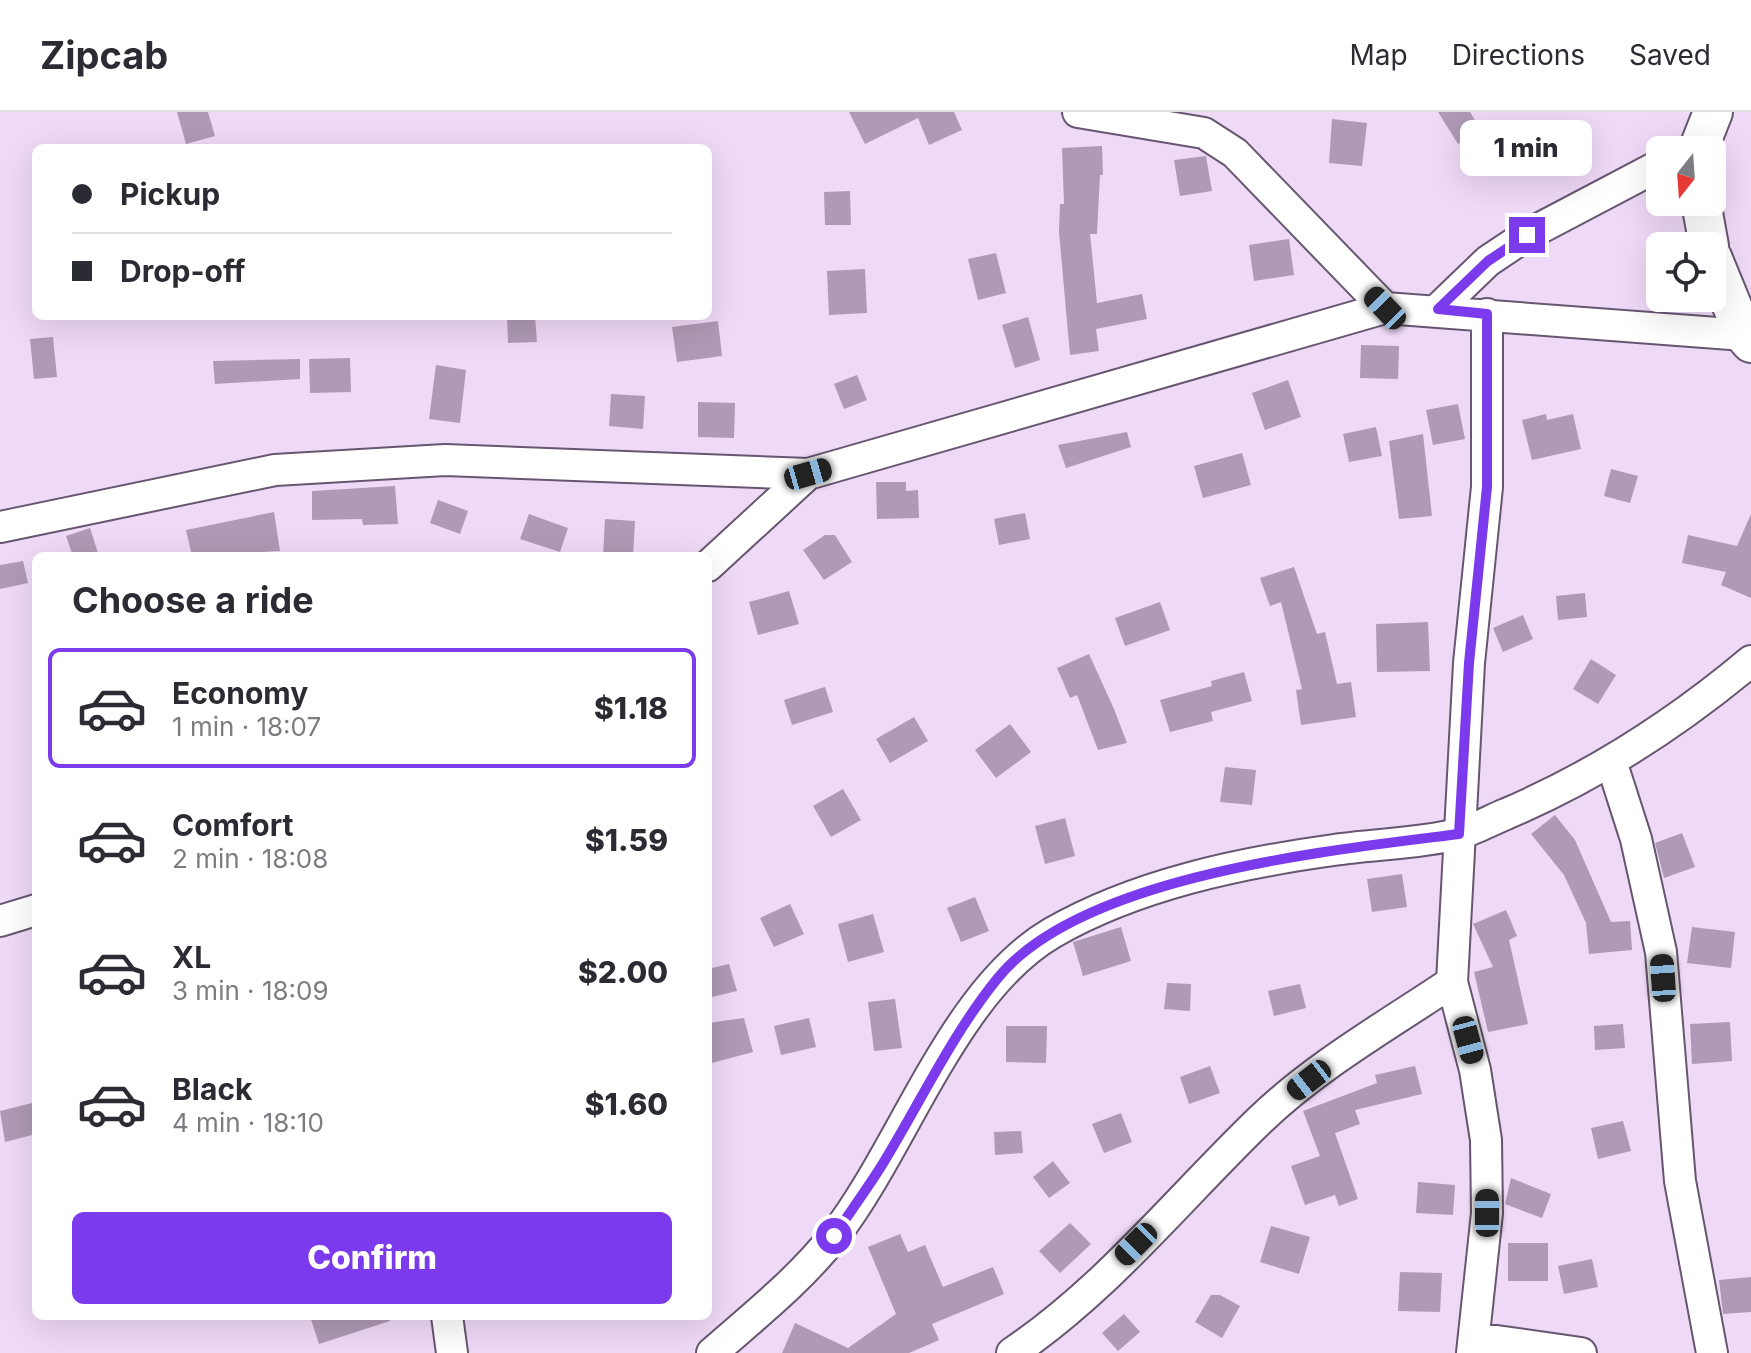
<!DOCTYPE html>
<html lang="en">
<head>
<meta charset="utf-8">
<style>
  :root { --surface:#fff; --page:#f7f7f7; --text:#2b2b33; --muted:#7c7c81; --line:#e1e1e2; --accent:#7c3aed }
  body { margin:0; font-family:Inter,sans-serif; background:var(--page); color:var(--text); height:100vh; display:flex; flex-direction:column; font-size:30px; white-space:nowrap }
  * { box-sizing:border-box; margin:0 }
  p { font-size:26px; color:var(--muted) }
  .icon { flex:none; width:44px; height:44px; fill:none; stroke:currentColor; stroke-width:2; stroke-linecap:round; stroke-linejoin:round }
  .map { position:relative; flex:1; overflow:hidden }
  .sheet { position:absolute; left:32px; top:440px; width:680px; height:768px; display:flex; flex-direction:column; background:var(--surface); border-radius:12px; box-shadow:0 8px 32px #0002 }
  .sheet>* { flex:none }
  .guide { position:absolute; left:32px; top:32px; width:680px; height:176px; border-radius:12px; box-shadow:0 8px 32px #0002; display:grid; align-content:center; height:176px; padding:0 40px; background:var(--surface) }
  .needle { width:52px; rotate:197deg }
  .buttons { position:absolute; left:1646px; top:24px; display:grid; gap:16px }
  .buttons a { display:grid; place-items:center; width:80px; height:80px; border-radius:12px; background:var(--surface); box-shadow:0 8px 32px #0002; font-size:40px }
  .end { position:absolute; width:36px; height:36px; margin:-18px; border:10px solid #7c3aed; background:#fff; box-shadow:0 0 0 4px #fff }
  .from { border-radius:50% }
  .bubble { position:absolute; height:56px; border-radius:12px; background:var(--surface); box-shadow:0 8px 32px #0002; font-size:26px; font-weight:800; line-height:56px; text-align:center }
  .car { position:absolute; width:24px; height:48px; margin:-24px -12px; border-radius:10px; box-shadow:0 0 6px 2px #0007; background:linear-gradient(#222 24%,#8ab4d8 0 40%,#222 0 76%,#8ab4d8 0 86%,#222 0) }
  .guide b { display:flex; align-items:center; gap:28px; height:76px; font-size:30px }
  .guide b+b { border-top:2px solid var(--line) }
  .guide i { width:20px; height:20px; background:var(--text) }
  ul { padding:0; list-style:none }
  li { display:flex; align-items:center; gap:24px; height:120px; margin:0 16px 12px; padding:0 24px; border:4px solid transparent; border-radius:12px }
  li div { flex:1 }
  li b { display:block; font-size:30px }
  li em { font-style:normal; font-weight:800 }
  li.on { border-color:var(--accent) }
  li>.icon { width:72px; height:72px; stroke-width:1.5 }
  h2 { padding:0 40px; font-size:36px; line-height:96px }
  .button { display:flex; gap:16px; margin-top:auto; padding:16px 40px }
  .button a { flex:1; height:92px; border-radius:12px; background:var(--accent); color:#fff; font-size:32px; font-weight:800; line-height:92px; text-align:center }
  header { display:flex; align-items:center; gap:48px; box-sizing:border-box; height:112px; padding:0 40px; background:var(--surface); border-bottom:2px solid var(--line) }
  header strong { font-size:38px }
  nav { display:flex; gap:44px; margin-inline-start:auto; font-size:28px }
  .map>svg:first-child { display:block }
</style>
</head>
<body>
<header>
<strong>Zipcab</strong>
<nav><a>Map</a><a>Directions</a><a>Saved</a></nav>
</header>
<div class="map">
<svg width="1751" height="1241" viewBox="0 0 1751 1241">
  <rect width="100%" height="100%" fill="#eed9f7"/>
  <path fill="#ae9ab6" d="M177,0h31l7,24 -29,8z
    M849,0h105l8,18 -33,15 -11,-27 -53,26z
    M1438,0h32l11,18 -23,14z
    M1332,7l35,4 -5,43 -33,-3z
    M1102,34l1,29h-3l-3,59h-7l7,69 45,-9 5,25 -51,10 3,22 -29,4 -11,-123 1,-28h4l-2,-56z
    M1206,44l6,35 -32,5 -6,-36z
    M850,79l1,34h-26l-1,-33z
    M1289,127l5,36 -40,6 -5,-36z
    M996,141l10,40 -28,7 -10,-41z
    M865,157l2,44 -38,2 -2,-44z
    M507,204h28l2,26 -29,1z
    M1028,205l12,43 -25,8 -13,-43z
    M718,209l4,35 -45,6 -5,-35z
    M53,225l4,40 -23,2 -4,-40z
    M1361,233l38,1 -1,33 -38,-1z
    M350,246l1,34 -41,1 -1,-34z
    M300,247v20l-85,5 -2,-23z
    M436,253l30,5 -6,53 -31,-4z
    M857,263l10,25 -23,9 -10,-25z
    M1288,268l13,37 -36,13 -13,-37z
    M611,282l34,2 -2,33 -34,-3z
    M698,290l37,1 -1,35 -36,-1z
    M1458,292l7,35 -32,6 -7,-35z
    M1546,302l1,6 26,-6 8,35 -49,11 -10,-40z
    M1376,315l6,29 -33,6 -6,-28z
    M1127,320l4,15 -65,21 -8,-23z
    M1423,322l9,82 -33,3 -10,-78z
    M1242,341l9,32 -48,13 -9,-32z
    M1611,357l27,7 -8,27 -26,-7z
    M876,370h30v9l12,-1 1,28 -42,1z
    M395,374l3,38 -35,1 -1,-6 -50,1v-29z
    M438,388l30,11 -8,23 -30,-11z
    M274,400l6,39 -88,5 -6,-26z
    M1025,401l5,26 -31,6 -5,-26z
    M529,402l39,14 -8,24 -40,-13z
    M1751,402v84l-30,-13 5,-13 -44,-9 6,-28 49,11z
    M605,407l30,2 -2,35h-30z
    M90,416l9,28h-26l-7,-20z
    M825,423h10l17,27 -28,18 -21,-30z
    M23,449l5,22 -28,6v-24z
    M1294,455l23,67 8,-2 12,52 14,-2 5,35 -55,8 -5,-35 6,-1 -21,-87 -11,4 -10,-28z
    M789,479l10,33 -41,11 -9,-33z
    M1585,481l2,24 -29,3 -2,-24z
    M1160,490l10,28 -45,16 -10,-28z
    M1523,503l10,24 -30,13 -10,-24z
    M1428,510l2,49 -53,1 -1,-48z
    M1089,542l25,55 13,34 -29,7 -21,-55 -7,3 -13,-30z
    M1591,547l25,16 -18,29 -25,-15z
    M1244,560l8,29 -41,11 2,9 -43,11 -10,-32 52,-14 -1,-5z
    M825,575l8,25 -41,13 -8,-25z
    M914,605l14,24 -38,22 -14,-24z
    M1010,612l21,28 -35,26 -21,-28z
    M1225,655l31,3 -4,35 -32,-3z
    M843,677l18,31 -30,17 -18,-31z
    M1555,703l20,25 36,82 19,-1 2,29 -43,4 -3,-31 -22,-48 -33,-41z
    M1065,706l10,38 -30,8 -10,-38z
    M1682,721l13,34 -31,11 -9,-35z
    M1402,762l5,33 -35,5 -5,-33z
    M975,785l14,34 -28,11 -14,-34z
    M790,792l14,30 -30,13 -14,-29z
    M1506,798l11,26 -8,4 19,84 -40,8 -14,-60 19,-5 -20,-43z
    M873,802l11,38 -36,10 -10,-38z
    M1121,815l10,34 -48,15 -10,-34z
    M1692,815l43,5 -4,36 -44,-5z
    M729,852l8,27 -29,7v-29z
    M1167,871l24,1 -1,27 -26,-2z
    M1300,872l6,24 -32,8 -6,-25z
    M895,887l7,49 -28,3 -6,-49z
    M744,906l9,34 -45,12v-41z
    M809,906l7,29 -35,8 -7,-29z
    M1730,910l2,39 -40,3 -2,-40z
    M1623,912l2,24 -30,2 -1,-24z
    M1006,914h41l-1,37 -40,-1z
    M1210,954l10,27 -31,11 -9,-27z
    M1415,954l7,28 -67,16 5,14 -25,9 23,66 -19,7 -4,-11 -30,10 -14,-39 29,-10 -17,-45 74,-28 -2,-8z
    M36,990v32l-31,8 -5,-31z
    M1121,1001l11,29 -28,11 -12,-29z
    M1623,1009l8,30 -33,8 -7,-31z
    M1021,1019l2,22 -28,2 -1,-23z
    M1053,1049l17,22 -21,15 -16,-21z
    M1511,1066l40,16 -9,24 -37,-14z
    M1418,1070l37,3 -2,30 -37,-2z
    M1070,1111l21,21 -31,29 -21,-22z
    M1271,1114l39,11 -11,37 -39,-12z
    M900,1122l8,18 17,-7 18,42 50,-20 11,27 -72,30 7,16 -30,13h-127l13,-30 53,25 48,-34 -28,-67z
    M1508,1131h40v38h-40z
    M1592,1147l6,28 -34,7 -6,-28z
    M1400,1160l42,1 -2,39 -42,-1z
    M1751,1165v35l-28,2 -4,-34z
    M1211,1183h9l20,11 -18,32 -27,-16z
    M1124,1202l16,18 -22,19 -16,-18z
    M310,1204h80v5l-71,23z"/>
  <g fill="none" stroke-linecap="round" stroke-linejoin="round">
    <g stroke="#67566f" stroke-width="34">
      <path id="minor" d="M1078,0l126,21 31,20 150,155
        M1438,197l50,-48 39,-26 133,-70
        M0,415l275,-57 170,-10 363,14
        M708,454l100,-92 577,-166 359,27
        M1611,649l25,78 25,113 19,229 32,172
        M0,809l36,-11
        M447,1204l5,37
        M1475,1226l106,15
        M712,1241c42,-37 88,-73 123,-118 69,-89 119,-245 217,-302 83,-48 187,-70 282,-83 40,-6 84,-6 124,-16 16,-4 33,-14 48,-20 89,-38 171,-91 245,-153
        M1012,1241c94,-63 167,-155 248,-233 56,-54 128,-95 192,-138
        M1472,1241l15,-140 -1,-73 -11,-70 -23,-88 17,-319 18,-176v-173"/>
    </g>
    <g stroke="#67566f" stroke-width="42">
      <path id="tertiary" d="M1698,38l15,-38
        M1701,90l8,44
        M1712,145l32,78 7,8"/>
    </g>
    <use href="#minor" stroke="#fff" stroke-width="30"/>
    <use href="#tertiary" stroke="#fff" stroke-width="38"/>
  </g>
  <g fill="none" stroke-linecap="round" stroke-linejoin="round">
    <path stroke="#7c3aed" stroke-width="10" d="M834,1124c16,-24 33,-47 48,-71 38,-62 69,-129 115,-186 83,-104 336,-129 462,-145l10,-171 18,-176v-173l-49,-5 50,-48 39,-26"/>
  </g>
</svg>
<div class="buttons">
<a><svg class="needle" viewBox="-14 -14 28 28"><path d="M0-13l5 13h-10z" fill="#e53935"/><path d="M0 13l5-13h-10z" fill="#7c7c81"/></svg></a>
<a><svg class="icon" aria-label="locate" viewBox="0 0 24 24"><circle cx="12" cy="12" r="6"/><path d="M12 2v4M12 18v4M2 12h4M18 12h4"/></svg></a>
</div>
<i class="end from" style="left:834px;top:1124px"></i>
<i class="end" style="left:1527px;top:123px"></i>
<div class="bubble" style="left:1460px;top:8px;width:132px">1 min</div>
<i class="car" style="left:1385px;top:196px;rotate:316deg"></i>
<i class="car" style="left:808px;top:362px;rotate:74deg"></i>
<i class="car" style="left:1663px;top:866px;rotate:356deg"></i>
<i class="car" style="left:1468px;top:928px;rotate:165deg"></i>
<i class="car" style="left:1309px;top:968px;rotate:232deg"></i>
<i class="car" style="left:1487px;top:1101px;rotate:0deg"></i>
<i class="car" style="left:1136px;top:1132px;rotate:225deg"></i>
<div class="guide">
<b><i class="from"></i>Pickup</b>
<b><i></i>Drop-off</b>
</div>
<section class="sheet">
<h2>Choose a ride</h2>
<ul>
<li class="on"><svg class="icon" aria-label="car" viewBox="0 0 24 24"><path d="M5 17H2v-5l4-1 3-4h7l3 4 3 1v5h-3M9 17h6M6 11h13"/><circle cx="7" cy="17" r="2"/><circle cx="17" cy="17" r="2"/></svg><div><b>Economy</b><p>1 min · 18:07</p></div><em>$1.18</em></li>
<li><svg class="icon" aria-label="car" viewBox="0 0 24 24"><path d="M5 17H2v-5l4-1 3-4h7l3 4 3 1v5h-3M9 17h6M6 11h13"/><circle cx="7" cy="17" r="2"/><circle cx="17" cy="17" r="2"/></svg><div><b>Comfort</b><p>2 min · 18:08</p></div><em>$1.59</em></li>
<li><svg class="icon" aria-label="car" viewBox="0 0 24 24"><path d="M5 17H2v-5l4-1 3-4h7l3 4 3 1v5h-3M9 17h6M6 11h13"/><circle cx="7" cy="17" r="2"/><circle cx="17" cy="17" r="2"/></svg><div><b>XL</b><p>3 min · 18:09</p></div><em>$2.00</em></li>
<li><svg class="icon" aria-label="car" viewBox="0 0 24 24"><path d="M5 17H2v-5l4-1 3-4h7l3 4 3 1v5h-3M9 17h6M6 11h13"/><circle cx="7" cy="17" r="2"/><circle cx="17" cy="17" r="2"/></svg><div><b>Black</b><p>4 min · 18:10</p></div><em>$1.60</em></li>
</ul>
<div class="button"><a>Confirm</a></div>
</section>
</div>
</body>
</html>
